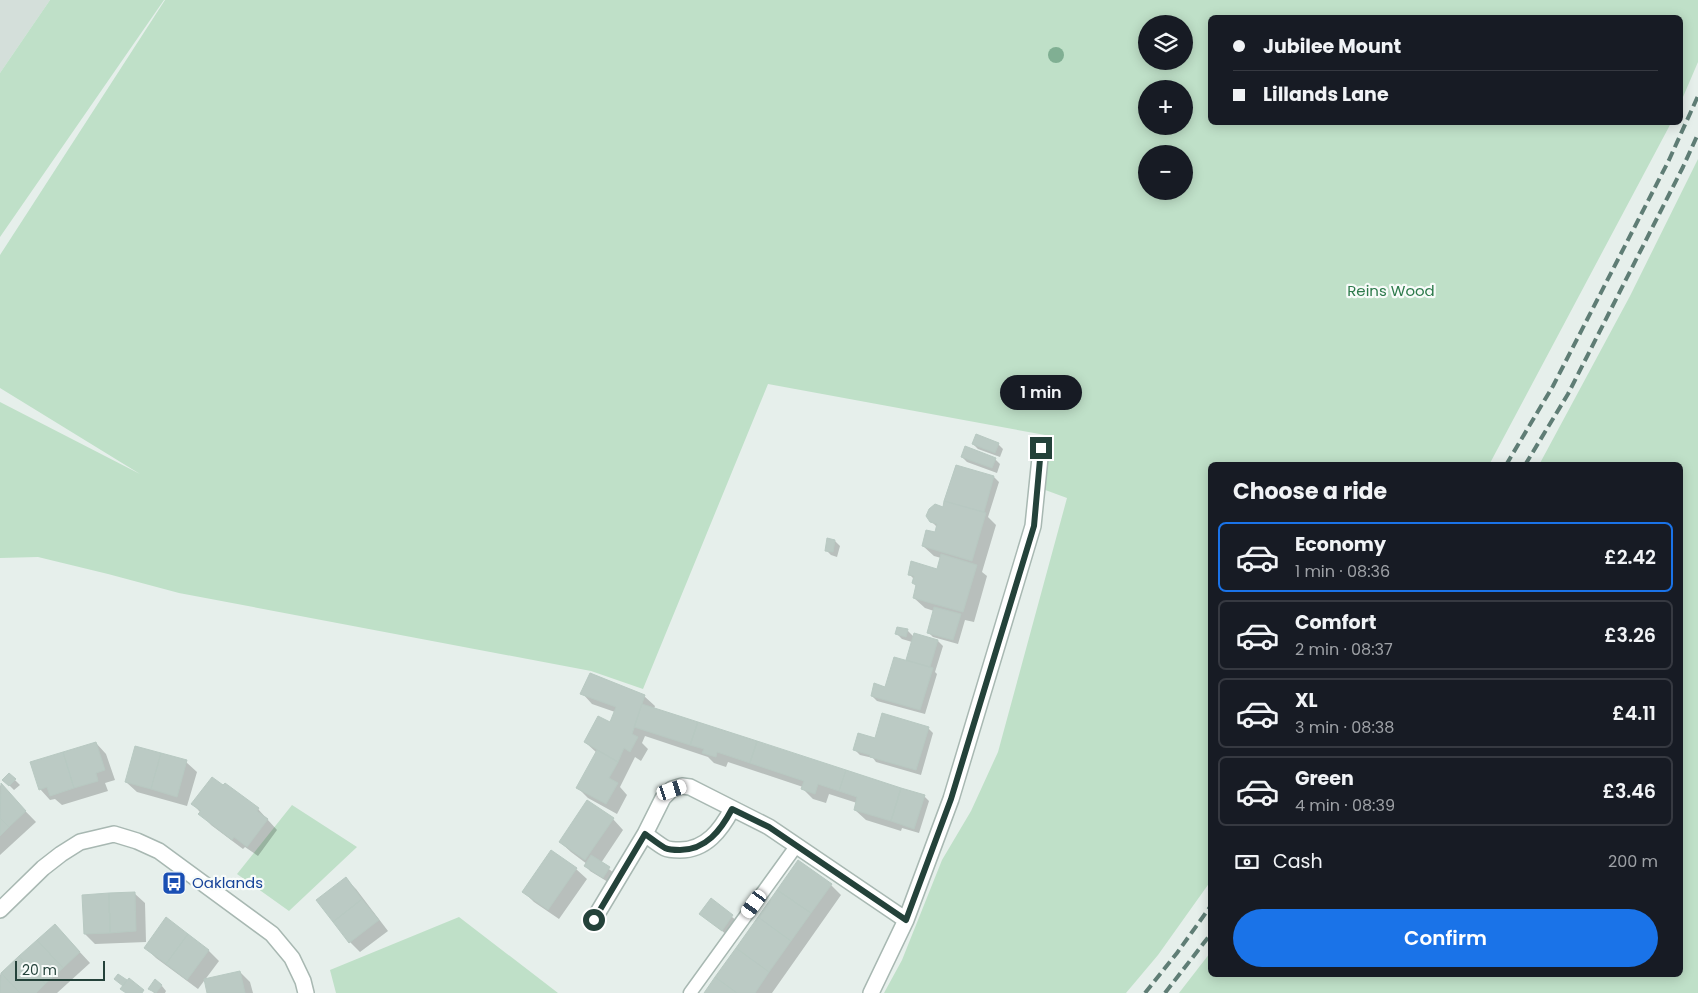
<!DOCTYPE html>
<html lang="en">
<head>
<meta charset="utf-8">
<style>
  :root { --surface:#171b24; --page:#242831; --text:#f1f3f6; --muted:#9ea1a6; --line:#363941; --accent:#1a73e8 }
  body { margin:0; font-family:Poppins,sans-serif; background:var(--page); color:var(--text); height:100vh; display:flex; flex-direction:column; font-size:19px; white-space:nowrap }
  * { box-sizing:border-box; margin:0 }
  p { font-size:16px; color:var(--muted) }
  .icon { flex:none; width:28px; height:28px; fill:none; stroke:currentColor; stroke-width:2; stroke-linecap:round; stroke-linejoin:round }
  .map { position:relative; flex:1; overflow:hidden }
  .details { position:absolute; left:1208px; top:462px; width:475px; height:515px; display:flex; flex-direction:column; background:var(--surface); border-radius:8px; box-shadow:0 2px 12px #0003 }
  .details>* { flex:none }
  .top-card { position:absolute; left:1208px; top:15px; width:475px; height:110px; border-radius:8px; box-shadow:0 2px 12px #0003; display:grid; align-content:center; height:110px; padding:0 25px; background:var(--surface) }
  .buttons { position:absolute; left:1138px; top:15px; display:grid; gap:10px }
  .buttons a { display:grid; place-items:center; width:55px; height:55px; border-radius:50%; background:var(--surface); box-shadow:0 2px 12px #0003; font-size:25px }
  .scale { position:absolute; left:15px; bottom:12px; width:90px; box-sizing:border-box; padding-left:5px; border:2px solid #24423a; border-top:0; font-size:14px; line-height:18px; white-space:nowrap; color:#24423a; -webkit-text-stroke:4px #f7fbf9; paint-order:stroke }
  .end { position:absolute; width:22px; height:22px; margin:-11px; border:6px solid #24423a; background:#fff; box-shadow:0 0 0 2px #fff }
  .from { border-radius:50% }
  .bubble { position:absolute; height:35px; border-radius:18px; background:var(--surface); box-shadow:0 2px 12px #0003; font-size:16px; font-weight:600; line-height:35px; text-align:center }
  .car { position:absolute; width:15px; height:30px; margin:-15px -8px; border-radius:6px; box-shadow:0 0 4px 1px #0007; background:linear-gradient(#fff 24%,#345 0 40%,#fff 0 76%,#345 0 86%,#fff 0) }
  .top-card b { display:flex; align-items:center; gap:18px; height:48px; font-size:19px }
  .top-card b+b { border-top:1px solid var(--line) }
  .top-card i { width:12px; height:12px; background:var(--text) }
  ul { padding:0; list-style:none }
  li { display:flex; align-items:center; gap:15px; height:70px; margin:0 10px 8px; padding:0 15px; border:2px solid var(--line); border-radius:8px }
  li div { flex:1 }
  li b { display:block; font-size:19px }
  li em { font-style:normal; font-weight:600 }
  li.selected { border-color:var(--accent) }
  li>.icon { width:45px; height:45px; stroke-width:1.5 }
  h2 { padding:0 25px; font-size:22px; line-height:60px }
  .pay { display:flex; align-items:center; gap:12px; height:55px; padding:0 25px; font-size:19px }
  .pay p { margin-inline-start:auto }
  .action { display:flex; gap:10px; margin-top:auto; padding:10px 25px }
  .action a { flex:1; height:58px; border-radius:30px; background:var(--accent); color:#fff; font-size:20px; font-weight:600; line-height:58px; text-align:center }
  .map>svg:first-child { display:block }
</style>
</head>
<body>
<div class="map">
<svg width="1698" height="993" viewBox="0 0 1698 993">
  <rect width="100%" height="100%" fill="#e6efeb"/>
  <path fill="#d4dfda" d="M0,0h50l-50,73z"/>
  <path fill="#bfe0c8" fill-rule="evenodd" d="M50,0h114l-164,237v-164z
    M165,0h1533v62l-18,42v-86h-470v104l461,1 -182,342h-279v417l-52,73 -32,38h-242l18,-33 40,-100 29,-49 27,-59 69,-254 -38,-14 16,-49 -277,-51 -125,305 -52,-18 -412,-78 -71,-19 -70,-17 -38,1v-156l140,72 -140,-86v-133zM1146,24h38v37h-38zM1146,89h38v37h-38zM1146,154h38v37h-38z
    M1698,159v834h-519l31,-40v22h470v-510h-141l91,-169z
    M292,805l65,42 -68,64 -52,-37z
    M459,917l99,76h-222l-6,-23z"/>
  <path fill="#0003" d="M973,444h25l5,5 -3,8 -22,-8z
    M962,457l33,2 5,5 -3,9 -30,-11z
    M956,466l38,11 5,5 -11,35 8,8 -14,47 5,4 -13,46 -9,-2 -7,24 -25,-7 -5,-5 6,-21 -9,-3 -11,-10 3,-11 -3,-4 1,-3 -6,-6 29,-4 3,-12 -7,-2 -11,-10 13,-12 2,-6 -7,-7 12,-13z
    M835,541l5,5 -3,11 -6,-2 -5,-5z
    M898,628l10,3 6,6v-3l24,7 5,5 -8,26 2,2 -12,40 -48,-13 -5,-5 14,-8 21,-26 5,-20 -10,-3 -5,-5z
    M582,693l62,3 11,10 -1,3 270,87 5,5 -10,32 -17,-5 -1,3 -35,-11 -11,-10 2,-7 -28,-9 -3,9 -13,-4 -10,-10v-2l-75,-25 -2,5 -12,-4 -6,-6 -63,-21 -3,7 6,6 -7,12 -6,-4 -15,30 7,8 -10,19 -29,-16 -10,-10 19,-35 -12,-11 26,-18 4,-12 -23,-8z
    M928,728l5,5 -12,42 -45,-13 -3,-4 -13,-3 -5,-5 21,-10z
    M96,743l10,11 9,26 -10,3 3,8 -46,14 -7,-6 -5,1 -10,-11z
    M186,762l11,10 -10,34 -50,-14 -11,-10z
    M9,774l11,11 -6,5 -10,-10z
    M0,785l36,37 -36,33z
    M193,804l65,5 19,21 -19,26 -13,-9 -2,2 -32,-24z
    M613,819l10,11 -22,33 13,10 -6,9 -18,-11 -4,-5 1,-2 -16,-12 -11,-10z
    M576,869l11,10 -28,40 -25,-17 -10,-10z
    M346,879l10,10 32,42 -28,21 -10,-10z
    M831,885l10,10 -69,98h-66z
    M134,893l11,10 1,39 -51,2 -10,-10z
    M711,900l26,21 -10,14 -21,-17z
    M167,919l42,32 10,10 -21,28 -42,-31 -10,-10z
    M55,925l35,38 -33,30h-57v-18z
    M240,972l10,10 3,11h-45z
    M162,986l4,5 -1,2h-11l-4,-5z"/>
  <path fill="#bbcac4" stroke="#b8c9c2" d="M976,434l23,9 -4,10 -23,-9z
    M965,446l31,12 -4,10 -31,-11z
    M956,465l38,11 -10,36 -40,-11z
    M944,501l42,12 -14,48 -50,-15 4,-16 9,2 2,-8 -7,-2 -4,-6 3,-7 6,-5 8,3z
    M827,538l8,2 -2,12 -8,-1z
    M941,554l36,11 -14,47 -50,-14 3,-13 -4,-2 2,-7 -6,-1 3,-14 26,8z
    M934,607l27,7 -8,26 -26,-7z
    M897,627l11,2 -2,8 -11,-3z
    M914,633l24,7 -8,27 -24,-7z
    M894,657l39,11 -13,42 -49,-14 3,-13 11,4z
    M590,673l55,22 -13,39 6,3 -8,15 -6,-4 -6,14 -34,-20 14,-26 12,6 6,-15 -36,-13z
    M642,704l56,18 -8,23 -56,-18z
    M882,713l47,14 -13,43 -46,-13v-2l-17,-5 5,-17 17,5z
    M698,722l59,19 -7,22 -33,-11 -1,5 -14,-4 2,-4 -14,-4z
    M757,741l89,29 -7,21 -21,-7 -3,10 -14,-5 3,-8 -54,-18z
    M96,742l9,28 -9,3 2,8 -24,7 -11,-36z
    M135,746l26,7 -10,36 -26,-7z
    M597,750l21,12 -9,16 9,5 -12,21 -30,-16z
    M63,752l11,36 -24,8 -3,-9 -8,3 -9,-28z
    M161,753l26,7 -10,37 -26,-8z
    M846,770l55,18 -10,33 -37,-11 3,-13 -18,-6z
    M9,773l7,6 -7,7 -7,-6z
    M212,777l11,8 2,-2 34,25 -2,3 11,8 -21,28 -13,-10 -2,3 -34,-26 3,-3 -10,-7z
    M1,783l25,28 -17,16 -9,-9z
    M901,788l24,7 -11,34 -23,-8z
    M587,800l27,18 -29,42 -26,-18z
    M0,818l9,9 -9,9z
    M551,850l26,18 -29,42 -26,-18z
    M591,855l19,12 -7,11 -19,-12z
    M798,860l34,24 -21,29 -34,-23z
    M346,877l16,22 -29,23 -17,-22z
    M777,890l34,23 -20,28 -33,-24z
    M135,892l1,39 -26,2 -1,-40z
    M109,893l1,40 -26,1 -2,-39z
    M711,898l22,17 -11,16 -23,-17z
    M362,899l17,21 -30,23 -16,-21z
    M166,917l22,17 -22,30 -22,-16z
    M758,917l33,24 -22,31 -33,-24z
    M55,924l25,28 -17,16 -26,-28z
    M188,934l21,16 -22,30 -21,-16z
    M37,940l26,28 -18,16 -26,-28z
    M736,948l33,24 -14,21h-18l-22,-16z
    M19,956l26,28 -9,9h-16l-19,-20z
    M240,971l5,22h-38l-3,-14z
    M1,973l19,20h-20z
    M118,974l9,6 -4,6 -9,-7z
    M715,977l22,16h-33z
    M129,978l15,12 -2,3h-16l-6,-4z
    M155,979l7,6 -6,8 -8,-4z"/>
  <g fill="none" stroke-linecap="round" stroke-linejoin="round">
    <g stroke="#a8b8b2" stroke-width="15">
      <path id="lane" d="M690,993l107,-148"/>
    </g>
    <g stroke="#a8b8b2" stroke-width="18">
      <path id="street" d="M645,834c7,5 13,10 20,14 4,2 10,2 15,2 26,0 41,-20 52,-41
        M0,910l43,-42 18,-14 19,-12 34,-8 23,7 22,10 113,83 20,24 11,23 3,12
        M594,919l51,-85 18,-36 9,-9 10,-3 8,1 79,40 137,93
        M871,993l35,-73 45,-121 82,-273 8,-78"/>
    </g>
    <use href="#lane" stroke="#fff" stroke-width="12"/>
    <use href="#street" stroke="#fff" stroke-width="15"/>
    <path stroke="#5f7d75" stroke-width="4" stroke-dasharray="10 5" stroke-linecap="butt" d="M1506,465l47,-79 116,-226 29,-64
      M1525,465l43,-71 115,-227 15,-33
      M1145,993l32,-40 33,-46
      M1165,993l45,-58"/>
  </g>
  <circle fill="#80af93" cx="1056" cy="55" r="8"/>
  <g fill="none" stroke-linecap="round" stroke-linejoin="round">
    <path stroke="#24423a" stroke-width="6" d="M594,920l51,-86c7,5 13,10 20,14 4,2 10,2 15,2 26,0 41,-20 52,-41l37,18 137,93 45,-121 83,-273 7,-78"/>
  </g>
  <defs>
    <g id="bus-square" transform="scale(1.25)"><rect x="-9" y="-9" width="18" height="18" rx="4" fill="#1a4fb4" stroke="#f7fbf9"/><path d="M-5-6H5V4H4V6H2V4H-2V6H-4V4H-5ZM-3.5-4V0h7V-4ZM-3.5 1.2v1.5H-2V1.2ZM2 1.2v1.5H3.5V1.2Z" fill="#fff"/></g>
  </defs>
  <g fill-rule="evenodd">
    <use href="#bus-square" x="174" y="883"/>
  </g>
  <g text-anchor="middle" stroke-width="4.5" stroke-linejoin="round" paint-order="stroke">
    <g font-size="15" fill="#2d7a4b" stroke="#f7fbf9">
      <text x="1391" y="296">Reins Wood</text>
    </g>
    <g font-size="15" fill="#164399" stroke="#f7fbf9" text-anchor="start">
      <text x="192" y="888">Oaklands</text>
    </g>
  </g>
</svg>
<div class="buttons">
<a><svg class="icon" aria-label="layers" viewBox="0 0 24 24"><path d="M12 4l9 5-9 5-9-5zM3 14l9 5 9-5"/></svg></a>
<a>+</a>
<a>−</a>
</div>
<div class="scale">20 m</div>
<i class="end from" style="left:594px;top:920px"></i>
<i class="end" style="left:1041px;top:448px"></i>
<div class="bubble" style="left:1000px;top:375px;width:82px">1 min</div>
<i class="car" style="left:672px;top:790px;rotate:72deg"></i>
<i class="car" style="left:754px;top:904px;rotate:216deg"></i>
<div class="top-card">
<b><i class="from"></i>Jubilee Mount</b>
<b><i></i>Lillands Lane</b>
</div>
<section class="details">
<h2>Choose a ride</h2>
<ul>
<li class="selected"><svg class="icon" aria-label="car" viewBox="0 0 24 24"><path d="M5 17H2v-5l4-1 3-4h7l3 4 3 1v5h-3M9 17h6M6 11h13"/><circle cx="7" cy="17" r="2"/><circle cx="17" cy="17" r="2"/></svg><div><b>Economy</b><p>1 min · 08:36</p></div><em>£2.42</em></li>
<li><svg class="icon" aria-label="car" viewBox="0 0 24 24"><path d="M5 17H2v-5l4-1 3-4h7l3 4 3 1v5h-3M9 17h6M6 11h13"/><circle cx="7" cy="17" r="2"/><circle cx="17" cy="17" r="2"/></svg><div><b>Comfort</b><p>2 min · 08:37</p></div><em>£3.26</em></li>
<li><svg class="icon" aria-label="car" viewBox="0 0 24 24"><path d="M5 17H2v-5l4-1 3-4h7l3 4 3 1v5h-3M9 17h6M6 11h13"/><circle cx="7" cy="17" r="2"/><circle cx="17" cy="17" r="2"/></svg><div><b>XL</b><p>3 min · 08:38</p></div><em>£4.11</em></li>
<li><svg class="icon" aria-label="car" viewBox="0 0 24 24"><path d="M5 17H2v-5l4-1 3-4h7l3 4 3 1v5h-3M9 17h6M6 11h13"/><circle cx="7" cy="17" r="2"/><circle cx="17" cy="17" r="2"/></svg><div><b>Green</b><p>4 min · 08:39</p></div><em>£3.46</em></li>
</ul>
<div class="pay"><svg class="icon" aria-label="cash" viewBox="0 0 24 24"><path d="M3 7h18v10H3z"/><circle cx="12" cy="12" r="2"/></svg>Cash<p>200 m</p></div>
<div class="action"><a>Confirm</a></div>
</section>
</div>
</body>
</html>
